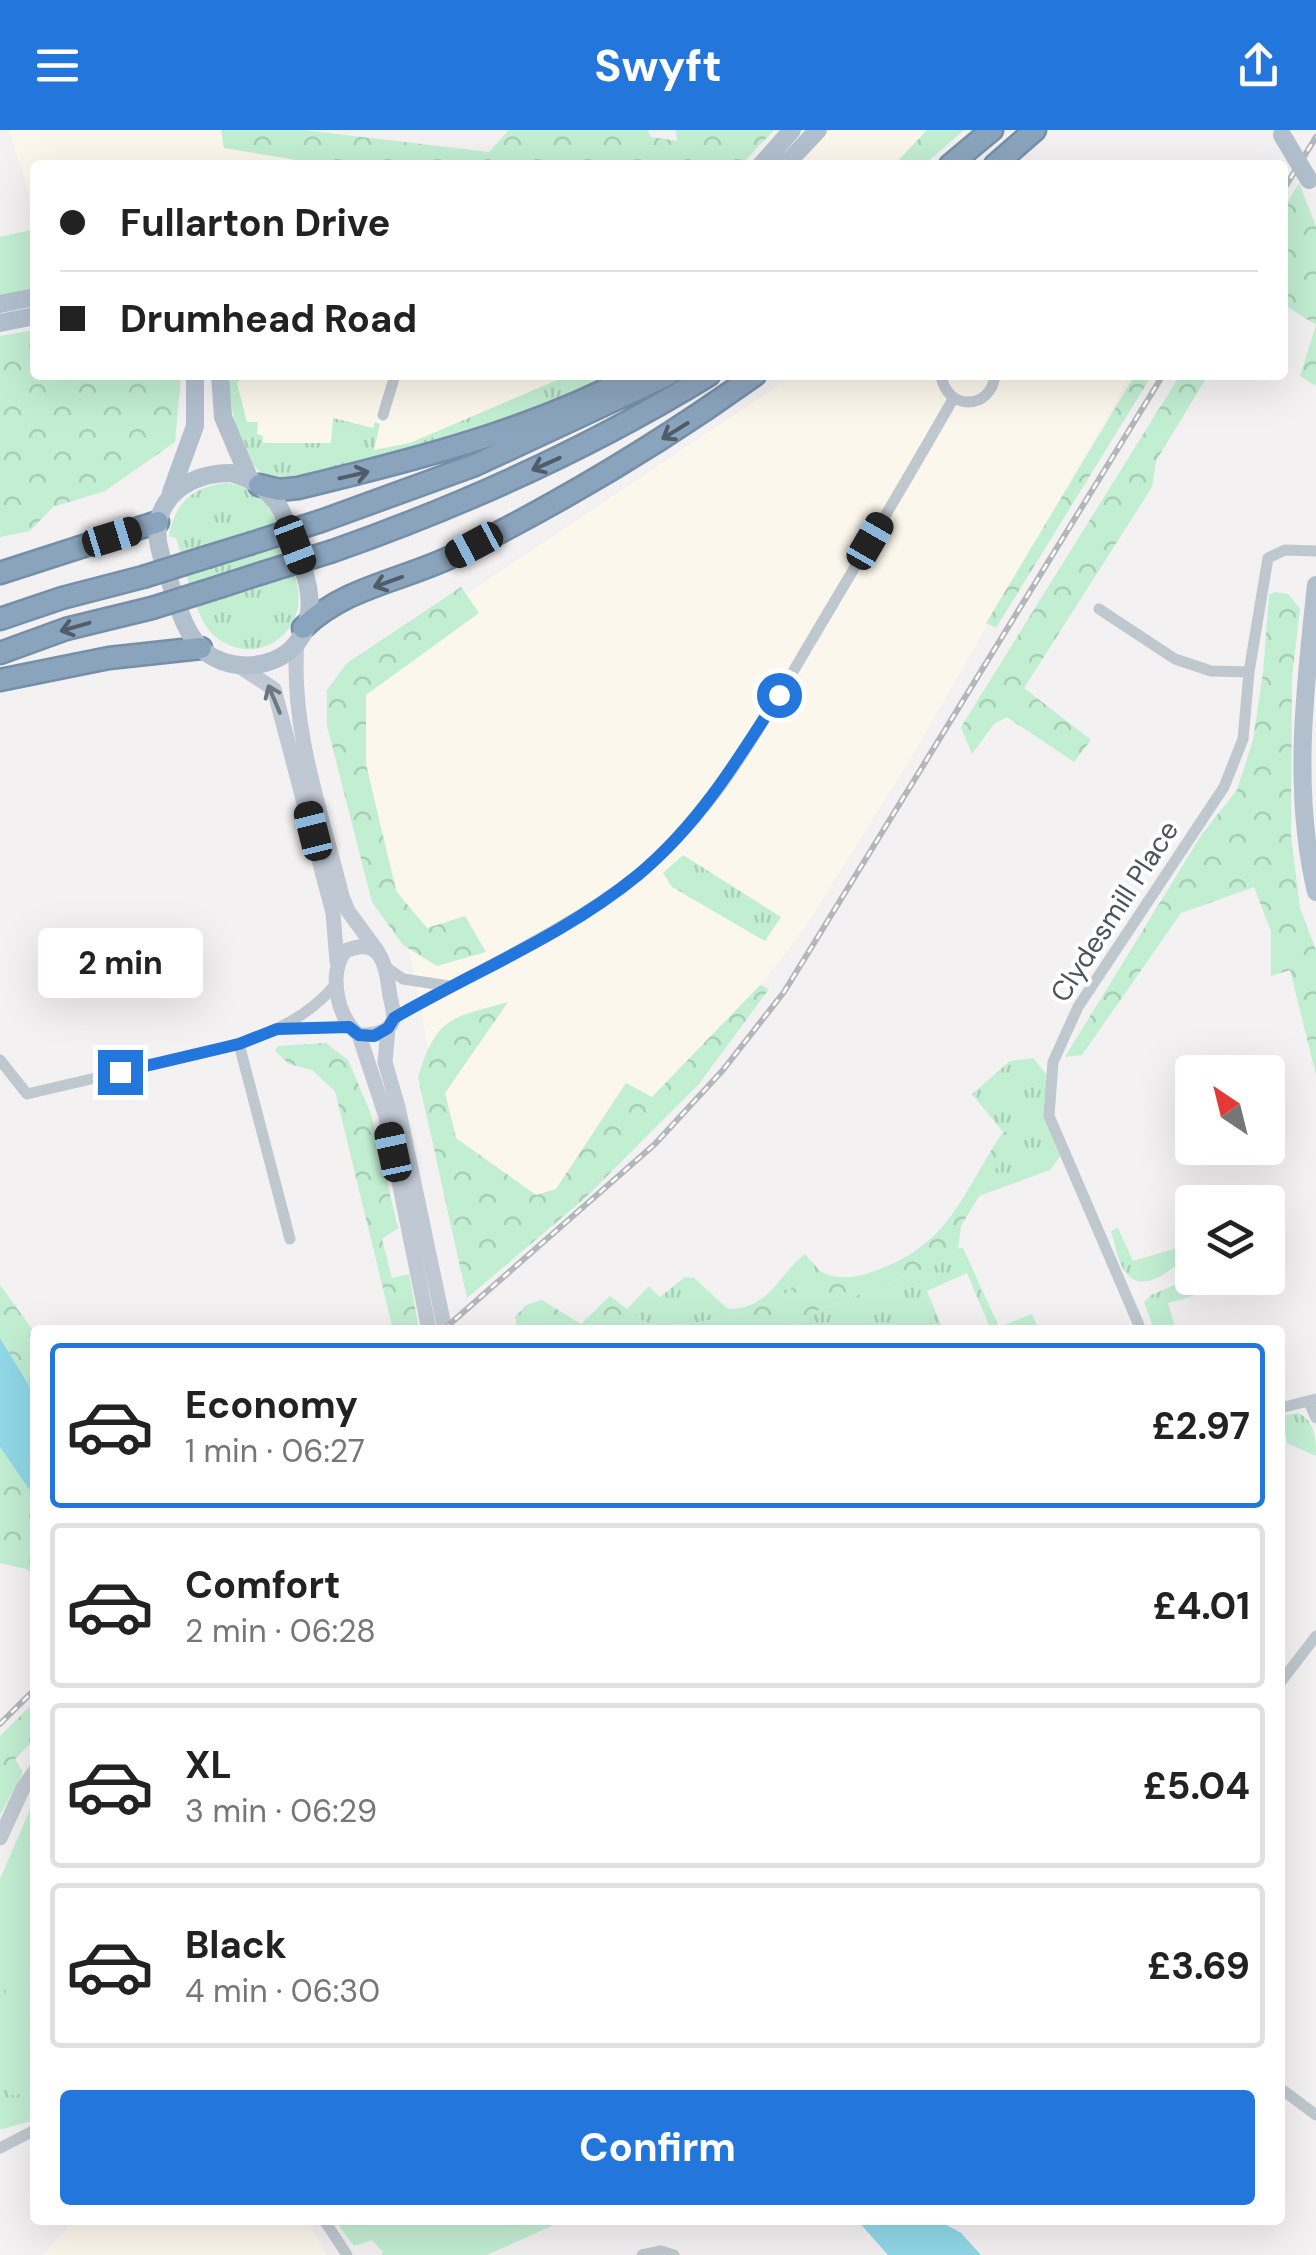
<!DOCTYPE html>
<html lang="en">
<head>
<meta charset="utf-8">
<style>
  :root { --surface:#fff; --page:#f2f2f2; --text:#222; --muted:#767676; --line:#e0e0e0; --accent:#2276dc }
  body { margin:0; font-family:"DM Sans",sans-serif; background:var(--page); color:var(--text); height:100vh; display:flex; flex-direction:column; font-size:38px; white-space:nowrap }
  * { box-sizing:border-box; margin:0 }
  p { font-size:32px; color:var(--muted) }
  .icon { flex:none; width:55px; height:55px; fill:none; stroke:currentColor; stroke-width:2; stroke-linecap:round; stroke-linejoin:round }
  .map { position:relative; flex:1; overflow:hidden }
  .panel { position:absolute; left:30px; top:1195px; width:1255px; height:900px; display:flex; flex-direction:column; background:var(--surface); border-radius:10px; box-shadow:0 10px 40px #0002 }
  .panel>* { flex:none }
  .top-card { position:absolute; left:30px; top:30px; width:1258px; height:220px; border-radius:10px; box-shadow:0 10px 40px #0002; display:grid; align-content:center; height:220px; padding:0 30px; background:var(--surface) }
  .needle { width:65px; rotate:325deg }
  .fabs { position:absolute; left:1175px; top:925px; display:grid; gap:20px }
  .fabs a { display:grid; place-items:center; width:110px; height:110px; border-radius:10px; background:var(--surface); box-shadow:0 10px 40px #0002; font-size:50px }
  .end { position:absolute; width:45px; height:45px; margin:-22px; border:12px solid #2276dc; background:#fff; box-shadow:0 0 0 5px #fff }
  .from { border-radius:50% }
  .bubble { position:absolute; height:70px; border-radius:10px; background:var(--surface); box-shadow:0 10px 40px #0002; font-size:32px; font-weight:700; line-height:70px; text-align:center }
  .car { position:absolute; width:30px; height:60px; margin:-30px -15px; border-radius:12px; box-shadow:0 0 8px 2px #0007; background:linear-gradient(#222 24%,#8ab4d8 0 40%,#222 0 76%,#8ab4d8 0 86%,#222 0) }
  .top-card b { display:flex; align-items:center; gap:35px; height:95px; font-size:38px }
  .top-card b+b { border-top:2px solid var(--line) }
  .top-card i { width:25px; height:25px; background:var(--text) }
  ul { padding:18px 0 0; list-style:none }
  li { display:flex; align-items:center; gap:30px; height:165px; margin:0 20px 15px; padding:0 10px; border:5px solid var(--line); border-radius:10px }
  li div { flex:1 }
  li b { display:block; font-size:38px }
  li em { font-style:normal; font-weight:700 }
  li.active { border-color:var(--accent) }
  li>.icon { width:90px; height:90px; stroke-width:1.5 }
  .primary-button { display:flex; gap:20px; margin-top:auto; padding:20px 30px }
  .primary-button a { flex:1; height:115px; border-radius:10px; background:var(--accent); color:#fff; font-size:40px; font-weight:700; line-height:115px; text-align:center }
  header { display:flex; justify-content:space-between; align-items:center; height:130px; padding:0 30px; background:var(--accent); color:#fff; font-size:45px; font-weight:700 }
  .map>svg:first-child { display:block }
</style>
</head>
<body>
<header><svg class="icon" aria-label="menu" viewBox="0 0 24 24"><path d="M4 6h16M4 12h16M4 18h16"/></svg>Swyft<svg class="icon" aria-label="share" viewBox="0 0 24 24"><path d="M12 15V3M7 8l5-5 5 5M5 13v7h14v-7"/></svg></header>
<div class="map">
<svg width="1316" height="2125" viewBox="0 0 1316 2125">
  <defs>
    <pattern id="grass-tufts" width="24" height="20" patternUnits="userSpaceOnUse" patternTransform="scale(2.5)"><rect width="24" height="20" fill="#c2eed2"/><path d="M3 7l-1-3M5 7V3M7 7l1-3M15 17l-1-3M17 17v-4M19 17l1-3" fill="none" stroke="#a8ceb7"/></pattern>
    <pattern id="forest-crowns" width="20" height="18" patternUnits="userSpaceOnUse" patternTransform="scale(2.5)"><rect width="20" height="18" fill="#c2eed2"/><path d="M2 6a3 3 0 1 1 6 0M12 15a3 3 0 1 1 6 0" fill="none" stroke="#a8ceb7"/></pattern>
  </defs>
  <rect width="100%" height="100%" fill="#f3f1f1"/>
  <path fill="#fcf7ec" d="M9,0h212l3,18 102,17h-291v48z
    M829,0h98l-33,35h-97z
    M234,245h335l-159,68 -91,18 -69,-16z
    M794,245h337l-220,383 -105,168 -108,142 -138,141 -114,-69 -50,-258 -46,-168 14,-46 111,-80z
    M74,2090h233l20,35h-285z"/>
  <path fill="url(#grass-tufts)" d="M228,245l14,3 -5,5 10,39h11l-1,12 6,2v7h68l2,-25 40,10 2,-6 5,2 -6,26 36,-7 159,-68h47c-76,40 -158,62 -240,84 -27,8 -79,28 -106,18 -32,-11 -40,-73 -42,-102z
    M226,353c13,2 24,5 34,15 14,13 18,30 24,48 4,14 12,29 14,44 5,32 -21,62 -54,59 -15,-2 -30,-10 -38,-23 -15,-25 -21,-61 -30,-88l-7,-2c6,-33 23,-49 57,-53z
    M683,725l98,62 -16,24 -93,-54 -9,-14z
    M1033,928l14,17v43l13,39 -10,13 -71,26 31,-51 -1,-13h-6l-31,-38 38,-33z
    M1118,1098l15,33 51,-15 7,4c-13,16 -50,49 -67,20 -7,-11 -9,-27 -13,-39z
    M958,1118h5l36,79 33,-13 7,16h-48l-24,-57 -40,18 16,39h-157l17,-14 140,-54z
    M805,1124l15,17c-49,39 -107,53 -169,56l-24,-18 22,-23 11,11 25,-20 9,1 34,31c42,0 49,-33 77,-55z
    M1179,1153l9,1 5,12 -25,7 8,27h-22l-10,-28 7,-7z
    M1298,1283c17,7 18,27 18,43l-29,-13 -1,-8 -6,1v-20z
    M29,1704l-17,261 23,-3v28l-32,9h-3v-197z"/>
  <path fill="url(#forest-crowns)" d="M221,0h82l186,22 20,-22h138l4,7 26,4 -1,-11h98l-33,35h-415l-102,-17z
    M927,0h37l-40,35h-30z
    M1299,53l17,43v160l-16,-10 16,-51 -33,-21v-94z
    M35,200v45h146l-6,67 -70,49 -52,16 -23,24 -30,6v-201z
    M1135,245h17l-156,253 -10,-5z
    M1180,245h28l-52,86 -4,26 -128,201 67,52 -17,22 -67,-45 -13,7 -22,30 -11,-27z
    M461,457l18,26 -113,82v69l30,127 31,37 38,-12 21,36 -49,14 -34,-21 -31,-43 -45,-176v-36l20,-27z
    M1275,462l13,2 12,15 -8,68 -1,158 9,73 16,42v125l-26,-105 -19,6v-45l-17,-44 -73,26 -99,142 -17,2 137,-223 35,-44 16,-50 10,-67 6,-78z
    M760,855l9,4 -70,95 -114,114 -118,100 -49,-221c19,-61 33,-59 90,-75l-63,91 11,45 80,57 20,-6 70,-106 26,14z
    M326,913l22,17 23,54 27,114 -16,11 10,39 17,-4 10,56h-26l-58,-239 -23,-21 -23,-6 -14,-13 3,-5z
    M1003,1002h7v13l-49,81 -3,22 -15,14 -140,54 -17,14h-268l-3,-13 11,-12 16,-5 39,24 29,-28 41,31c62,-3 120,-17 169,-56 20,11 39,6 60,-2 72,-27 83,-78 123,-137z
    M0,1155l35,48v62l-35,-57z
    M0,1317l35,51v79l-9,-8 -26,-6z
    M35,1571v38l-20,20 8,13 -23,43v-79z"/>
  <path fill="#c2eed2" d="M35,99v61l-35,8v-61z
    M35,1668v294l-23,3 -12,-14 7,-110 -7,-1v-91z
    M335,2090h230l-78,35h-106l2,-3 -11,-12 -18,6z"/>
  <path fill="#91d8e8" d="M0,1208l35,57v103l-35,-51z
    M857,2090h81l23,13 20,22h-93z"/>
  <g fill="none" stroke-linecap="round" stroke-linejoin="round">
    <g stroke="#768fa9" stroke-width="25">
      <path id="highway" d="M950,35l42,-35
        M995,35l40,-35
        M259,355l20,5 19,-2c116,-28 231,-57 337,-113
        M321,391l154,-56 193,-90
        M333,421c131,-46 257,-103 376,-176
        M210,426l39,-12
        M0,443l158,-51
        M222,456l40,-13
        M0,489l62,-21 81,-21
        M303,498c42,-41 98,-47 150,-72 105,-52 206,-112 302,-181
        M0,523l66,-24 86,-21
        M0,550l109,-22 92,-10"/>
    </g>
    <path stroke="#bfc8cf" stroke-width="11" d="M941,245c5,36 50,36 54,0
      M383,285l12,-40
      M1099,479l76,50 36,12 38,1
      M386,837l17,12 46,7
      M394,888c80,-47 167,-84 242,-142 78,-61 126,-152 175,-235 48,-81 96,-161 142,-242
      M278,899l71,-2
      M239,914l51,195
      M0,930l27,34c43,-10 85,-20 128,-30 64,-15 136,-26 180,-79
      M1141,1200l-92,-214 4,-54 25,-55 146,-220 19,-48 6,-67 19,-114 17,-8 31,1
      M1309,1272l7,16
      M1280,1278l36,-9
      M1280,1553l36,-47
      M1280,1958l36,27
      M0,2018l35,-18
      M324,2090l23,35
      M642,2125l19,-4 13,4"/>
    <path stroke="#c0c9d3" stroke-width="15" d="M297,513c-7,85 25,171 45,253l6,15 30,41
      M239,536l35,23 59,224 4,49
      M388,898l-3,34 13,45 47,223
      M359,905c12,0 30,-1 34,-15 2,-7 -2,-18 -3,-24 -4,-29 -7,-61 -45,-45 -17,23 -8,67 14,84l27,82 43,213
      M0,1708l23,-50 12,-17"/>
    <path stroke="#b2c0ce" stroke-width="18" d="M761,35l31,-35
      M785,35l33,-35
      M0,174l35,-7
      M0,193l35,-7
      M220,245l3,42 26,61
      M231,343c18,5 32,12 44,28 8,9 11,22 16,34 13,34 32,76 5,109 -23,28 -73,28 -96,3 -16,-17 -22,-41 -29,-62 -4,-14 -11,-29 -13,-44 -5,-45 33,-68 73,-68z
      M171,362l24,-66v-51
      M1316,455c-11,102 -24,206 0,307"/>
    <use href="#highway" stroke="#8ba4bd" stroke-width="20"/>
    <g stroke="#b3b6bb" stroke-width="6">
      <path id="rail" d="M1282,62l34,-55
        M443,1200l212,-186 68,-74 61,-78 379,-617
        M0,1594l35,-35"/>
    </g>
    <use href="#rail" stroke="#fff" stroke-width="2.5" stroke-dasharray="8" stroke-linecap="butt"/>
    <g stroke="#768fa9" stroke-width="25" stroke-linecap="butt">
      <path id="highway-bridge" d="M249,414l72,-23
        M262,443l71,-22
        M143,447l67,-21
        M152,478l70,-22"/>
    </g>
    <path stroke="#b2c0ce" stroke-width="18" d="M1282,5l27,45"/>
    <use href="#highway-bridge" stroke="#8ba4bd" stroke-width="20"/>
  </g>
  <defs><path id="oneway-shaft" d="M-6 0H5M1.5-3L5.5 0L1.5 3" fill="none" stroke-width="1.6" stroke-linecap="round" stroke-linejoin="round" transform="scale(2.5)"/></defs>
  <g stroke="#505c67">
    <use href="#oneway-shaft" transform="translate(675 301) rotate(148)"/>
    <use href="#oneway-shaft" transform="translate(546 334) rotate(156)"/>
    <use href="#oneway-shaft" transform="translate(354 345) rotate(-13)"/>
    <use href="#oneway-shaft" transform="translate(388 452) rotate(160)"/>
    <use href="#oneway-shaft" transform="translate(75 497) rotate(164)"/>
  </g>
  <use stroke="#6d7780" href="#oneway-shaft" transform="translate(274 569) rotate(-113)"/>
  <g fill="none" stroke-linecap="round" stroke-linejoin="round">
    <path stroke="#2276dc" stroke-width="12" d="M120,942l119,-28 38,-15 72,-2 10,8 15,1 14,-8 6,-10c81,-47 171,-83 244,-143 60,-50 100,-115 141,-180"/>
  </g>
  <g text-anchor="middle" stroke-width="8" stroke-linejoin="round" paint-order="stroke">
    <g font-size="28" fill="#49545d" stroke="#fff">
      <text transform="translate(1114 781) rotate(-57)" y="10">Clydesmill Place</text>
    </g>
  </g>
</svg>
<div class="fabs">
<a><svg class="needle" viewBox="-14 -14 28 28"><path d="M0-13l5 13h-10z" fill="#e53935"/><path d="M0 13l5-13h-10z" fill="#767676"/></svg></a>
<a><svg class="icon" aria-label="layers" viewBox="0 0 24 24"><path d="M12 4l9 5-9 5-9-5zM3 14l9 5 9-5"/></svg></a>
</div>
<i class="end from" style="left:779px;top:565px"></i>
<i class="end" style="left:120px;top:942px"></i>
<div class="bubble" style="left:38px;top:798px;width:165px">2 min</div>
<i class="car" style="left:112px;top:407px;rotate:73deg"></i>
<i class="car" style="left:870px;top:411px;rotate:30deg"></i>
<i class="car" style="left:295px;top:415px;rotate:159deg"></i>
<i class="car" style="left:474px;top:415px;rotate:242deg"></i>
<i class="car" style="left:313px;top:701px;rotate:346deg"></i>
<i class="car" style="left:393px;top:1022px;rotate:348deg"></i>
<div class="top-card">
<b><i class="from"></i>Fullarton Drive</b>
<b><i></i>Drumhead Road</b>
</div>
<section class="panel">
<ul>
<li class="active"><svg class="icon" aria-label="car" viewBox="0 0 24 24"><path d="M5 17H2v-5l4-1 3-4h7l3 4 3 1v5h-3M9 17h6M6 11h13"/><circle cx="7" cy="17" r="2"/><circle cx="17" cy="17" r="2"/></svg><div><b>Economy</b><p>1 min · 06:27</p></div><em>£2.97</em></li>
<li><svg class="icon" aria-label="car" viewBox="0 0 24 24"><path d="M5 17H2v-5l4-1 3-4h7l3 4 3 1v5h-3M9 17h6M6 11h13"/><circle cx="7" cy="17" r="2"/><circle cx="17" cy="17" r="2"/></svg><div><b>Comfort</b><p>2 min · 06:28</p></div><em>£4.01</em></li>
<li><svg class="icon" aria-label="car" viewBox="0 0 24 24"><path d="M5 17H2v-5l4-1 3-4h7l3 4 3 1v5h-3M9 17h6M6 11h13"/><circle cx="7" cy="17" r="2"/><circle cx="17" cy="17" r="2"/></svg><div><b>XL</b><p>3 min · 06:29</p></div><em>£5.04</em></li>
<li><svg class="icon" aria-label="car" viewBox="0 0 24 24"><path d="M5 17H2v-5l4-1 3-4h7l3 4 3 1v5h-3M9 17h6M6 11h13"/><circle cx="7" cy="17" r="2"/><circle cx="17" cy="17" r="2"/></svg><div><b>Black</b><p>4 min · 06:30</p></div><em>£3.69</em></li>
</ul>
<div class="primary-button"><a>Confirm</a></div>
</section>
</div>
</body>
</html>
